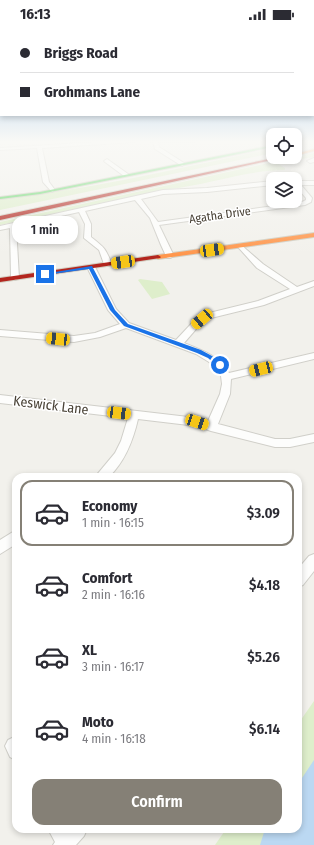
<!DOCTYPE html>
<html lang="en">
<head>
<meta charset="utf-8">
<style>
  :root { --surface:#fff; --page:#f7f7f7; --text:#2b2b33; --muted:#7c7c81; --line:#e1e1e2; --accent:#858076 }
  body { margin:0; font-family:"Fira Sans Condensed",sans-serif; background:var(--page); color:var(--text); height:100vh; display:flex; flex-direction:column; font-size:15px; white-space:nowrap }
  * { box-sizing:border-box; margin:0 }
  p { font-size:13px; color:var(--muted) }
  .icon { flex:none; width:22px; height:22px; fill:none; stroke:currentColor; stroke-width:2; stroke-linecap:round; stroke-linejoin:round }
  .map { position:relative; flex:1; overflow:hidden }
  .panel { position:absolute; left:12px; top:445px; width:290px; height:360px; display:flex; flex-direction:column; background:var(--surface); border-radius:12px; box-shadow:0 2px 6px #0003 }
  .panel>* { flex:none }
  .hud { position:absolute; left:0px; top:0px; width:314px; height:88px; box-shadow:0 2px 6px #0003; display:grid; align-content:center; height:88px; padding:0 20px; background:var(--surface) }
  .tools { position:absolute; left:266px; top:100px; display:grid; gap:8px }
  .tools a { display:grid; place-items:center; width:36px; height:36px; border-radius:8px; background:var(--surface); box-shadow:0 2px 6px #0003; font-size:20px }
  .end { position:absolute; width:18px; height:18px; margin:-9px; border:5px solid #1a73e8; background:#fff; box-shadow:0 0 0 2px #fff }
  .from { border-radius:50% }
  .bubble { position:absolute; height:28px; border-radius:12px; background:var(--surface); box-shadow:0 2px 6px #0003; font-size:13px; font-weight:600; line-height:28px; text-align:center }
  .car { position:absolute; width:12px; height:24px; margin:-12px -6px; border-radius:5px; box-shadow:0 0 3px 1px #0007; background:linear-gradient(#f5c518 24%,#345 0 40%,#f5c518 0 76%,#345 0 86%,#f5c518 0) }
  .hud b { display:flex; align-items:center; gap:14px; height:38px; font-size:15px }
  .hud b+b { border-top:1px solid var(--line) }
  .hud i { width:10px; height:10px; background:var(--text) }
  ul { padding:7px 0 0; list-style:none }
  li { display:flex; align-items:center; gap:12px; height:66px; margin:0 8px 6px; padding:0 12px; border:2px solid transparent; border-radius:12px }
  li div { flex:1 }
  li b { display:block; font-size:15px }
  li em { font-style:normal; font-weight:600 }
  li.active { border-color:var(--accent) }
  li>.icon { width:36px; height:36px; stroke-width:1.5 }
  .primary-button { display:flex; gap:8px; margin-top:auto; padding:8px 20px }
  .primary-button a { flex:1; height:46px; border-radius:12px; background:var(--accent); color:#fff; font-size:16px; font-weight:600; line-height:46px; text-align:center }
  .status { display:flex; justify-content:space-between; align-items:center; height:28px; padding:0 20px; background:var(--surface); direction:ltr }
  .status svg { height:11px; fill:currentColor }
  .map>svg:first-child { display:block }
</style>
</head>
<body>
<div class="status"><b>16:13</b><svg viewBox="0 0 49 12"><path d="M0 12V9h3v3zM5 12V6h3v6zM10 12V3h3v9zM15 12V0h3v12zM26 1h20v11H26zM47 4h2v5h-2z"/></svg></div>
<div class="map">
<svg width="314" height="817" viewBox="0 0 314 817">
  <rect width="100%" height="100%" fill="#f2f1ec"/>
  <path fill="#deeecb" d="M273,120v5l-273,57v-12c92,-8 183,-31 273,-50z
    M314,125v4l-37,6 8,5v2c-39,0 -77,15 -116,19l-169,36v-3z
    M140,251l22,3 8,12 -18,5 -14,-19z
    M314,673v144h-99l11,-16h72v-105z"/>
  <path fill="#bbd8f2" d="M314,732v85h-54l5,-16h33v-45z"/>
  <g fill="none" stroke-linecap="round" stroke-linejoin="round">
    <g stroke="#d0cfc9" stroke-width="2">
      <path id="street" d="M115,113h21l-2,1 -92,6 7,34 6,8 -3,2 -9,-10 -6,-34 -37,2v-2z
        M150,113h46l-2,1h-36l1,5 25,16 1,1 -3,2 -27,-17 -2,-7z
        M314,130v4l-4,1 -3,-2z
        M107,131l21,15v2h-4l-19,-14 -1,-1z
        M273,153v4l-66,7 -44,2 -22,5 17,23 144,-20 4,-2v-2l-11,-13v-4h19v4h-13l11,13 -1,4 -6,3 -146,20 15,31 -4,2h-3l-6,-13 -11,-27 -15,-18 -50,11 6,13v13c14,11 14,11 21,27l-4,2 -4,-2 -5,-14 -15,-12 1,-14 -6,-12 -63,14 3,52 -4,2 -4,-2 -1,-50 -10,2v-4l163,-36 44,-2z
        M240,216l23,20 34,23 17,-6v5l-50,19 -53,13 -14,10 -13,15c18,7 35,13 45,30l85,-20v6l-83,20 -1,15 -12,30 57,15h15l24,-5v8l-24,5h-15l-64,-16 -14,-5 -59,-7c-5,22 -13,42 -29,58h-14l20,-24 6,-12 7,-23 -128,-15v-8l197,23 11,3 12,-27 2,-10 -1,-8 -4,-7 -8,-7 -13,-8 -70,-26 -26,9 -26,5 -74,-6v-6l74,6 21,-3 25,-9 -12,-14 -21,-43 4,-2 4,2 21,42 13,14 47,17 15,-16 14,-10 53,-13 32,-12 -33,-21 -19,-21 -1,-1z
        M16,502v14l-16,10v-14z
        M314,526v17l-11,14 -5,2v-18l11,-13z
        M14,709l2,1v22l-6,-3 -5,-11 3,-6z
        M48,801h39l-3,7 -8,9h-23l2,-3z"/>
    </g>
    <g stroke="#d2cfc3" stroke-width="2">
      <path id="fast" d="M273,117v2l-233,47 -40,5v-2l40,-5z"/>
    </g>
    <g stroke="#d2cfc3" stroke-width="2">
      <path id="slow" d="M314,121v2l-19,5v-2z
        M314,205v4l-156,22 -3,-2 3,-2z"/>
    </g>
    <g stroke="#d2cfc3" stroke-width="2">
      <path id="jam" d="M278,129h8l-286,63v-4z
        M158,227l3,2 -1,1 -160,24v-4z"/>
    </g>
    <use href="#street" fill="#fdfdfc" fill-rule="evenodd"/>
    <use href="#fast" fill="#63d668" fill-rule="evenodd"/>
    <use href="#slow" fill="#ff974d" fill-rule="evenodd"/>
    <use href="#jam" fill="#b3261e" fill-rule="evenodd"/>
  </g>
  <linearGradient id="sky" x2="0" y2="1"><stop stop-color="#96c2ec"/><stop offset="0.5" stop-color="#f9f9f6"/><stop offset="1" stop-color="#f9f9f6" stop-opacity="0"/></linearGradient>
  <rect width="314" height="227" fill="url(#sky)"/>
  <path fill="#1a73e8" d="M92,238l23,44 13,14 73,26 11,6 10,8v3h-4l-10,-9 -11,-5 -73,-27 -14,-16 -21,-41 -44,6 -2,-1z"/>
  <g text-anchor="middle" stroke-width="3" stroke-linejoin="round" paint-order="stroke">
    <g font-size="12" fill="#4a4337" stroke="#fff">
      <text transform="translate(220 187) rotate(-8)" y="4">Agatha Drive</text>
    </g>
    <g font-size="14" fill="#4a4337" stroke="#fff">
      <text transform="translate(51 377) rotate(7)" y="5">Keswick Lane</text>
    </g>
  </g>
</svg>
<div class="tools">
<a><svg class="icon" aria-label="locate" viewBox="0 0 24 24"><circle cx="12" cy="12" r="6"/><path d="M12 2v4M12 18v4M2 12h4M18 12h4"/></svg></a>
<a><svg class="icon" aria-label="layers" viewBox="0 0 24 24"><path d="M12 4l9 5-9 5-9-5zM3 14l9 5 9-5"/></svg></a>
</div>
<i class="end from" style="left:220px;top:337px"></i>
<i class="end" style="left:45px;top:246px"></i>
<div class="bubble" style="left:12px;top:188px;width:66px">1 min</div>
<i class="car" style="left:212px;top:222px;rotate:82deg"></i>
<i class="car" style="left:123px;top:234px;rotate:262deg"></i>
<i class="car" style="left:202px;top:291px;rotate:230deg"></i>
<i class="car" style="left:58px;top:311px;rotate:276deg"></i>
<i class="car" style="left:261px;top:341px;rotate:256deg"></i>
<i class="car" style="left:119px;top:385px;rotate:97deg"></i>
<i class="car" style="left:197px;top:394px;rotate:108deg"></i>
<div class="hud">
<b><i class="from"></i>Briggs Road</b>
<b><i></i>Grohmans Lane</b>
</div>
<section class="panel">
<ul>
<li class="active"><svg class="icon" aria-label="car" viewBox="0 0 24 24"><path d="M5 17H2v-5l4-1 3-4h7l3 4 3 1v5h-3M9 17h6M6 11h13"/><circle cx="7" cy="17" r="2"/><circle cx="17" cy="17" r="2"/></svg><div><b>Economy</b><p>1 min · 16:15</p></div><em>$3.09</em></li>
<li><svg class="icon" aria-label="car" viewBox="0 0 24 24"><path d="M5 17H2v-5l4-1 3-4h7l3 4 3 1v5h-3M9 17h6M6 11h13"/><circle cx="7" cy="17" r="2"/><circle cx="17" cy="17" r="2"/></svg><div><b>Comfort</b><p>2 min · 16:16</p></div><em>$4.18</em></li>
<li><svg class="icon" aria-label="car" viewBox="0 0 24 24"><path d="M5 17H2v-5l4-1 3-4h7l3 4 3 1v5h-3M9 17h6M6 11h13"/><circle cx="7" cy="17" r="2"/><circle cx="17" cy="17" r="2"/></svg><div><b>XL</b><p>3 min · 16:17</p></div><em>$5.26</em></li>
<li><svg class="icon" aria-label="car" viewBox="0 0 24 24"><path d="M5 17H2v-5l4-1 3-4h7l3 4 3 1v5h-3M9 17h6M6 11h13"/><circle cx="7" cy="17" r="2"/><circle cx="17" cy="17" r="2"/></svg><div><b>Moto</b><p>4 min · 16:18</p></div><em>$6.14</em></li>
</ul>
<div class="primary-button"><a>Confirm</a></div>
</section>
</div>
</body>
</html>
